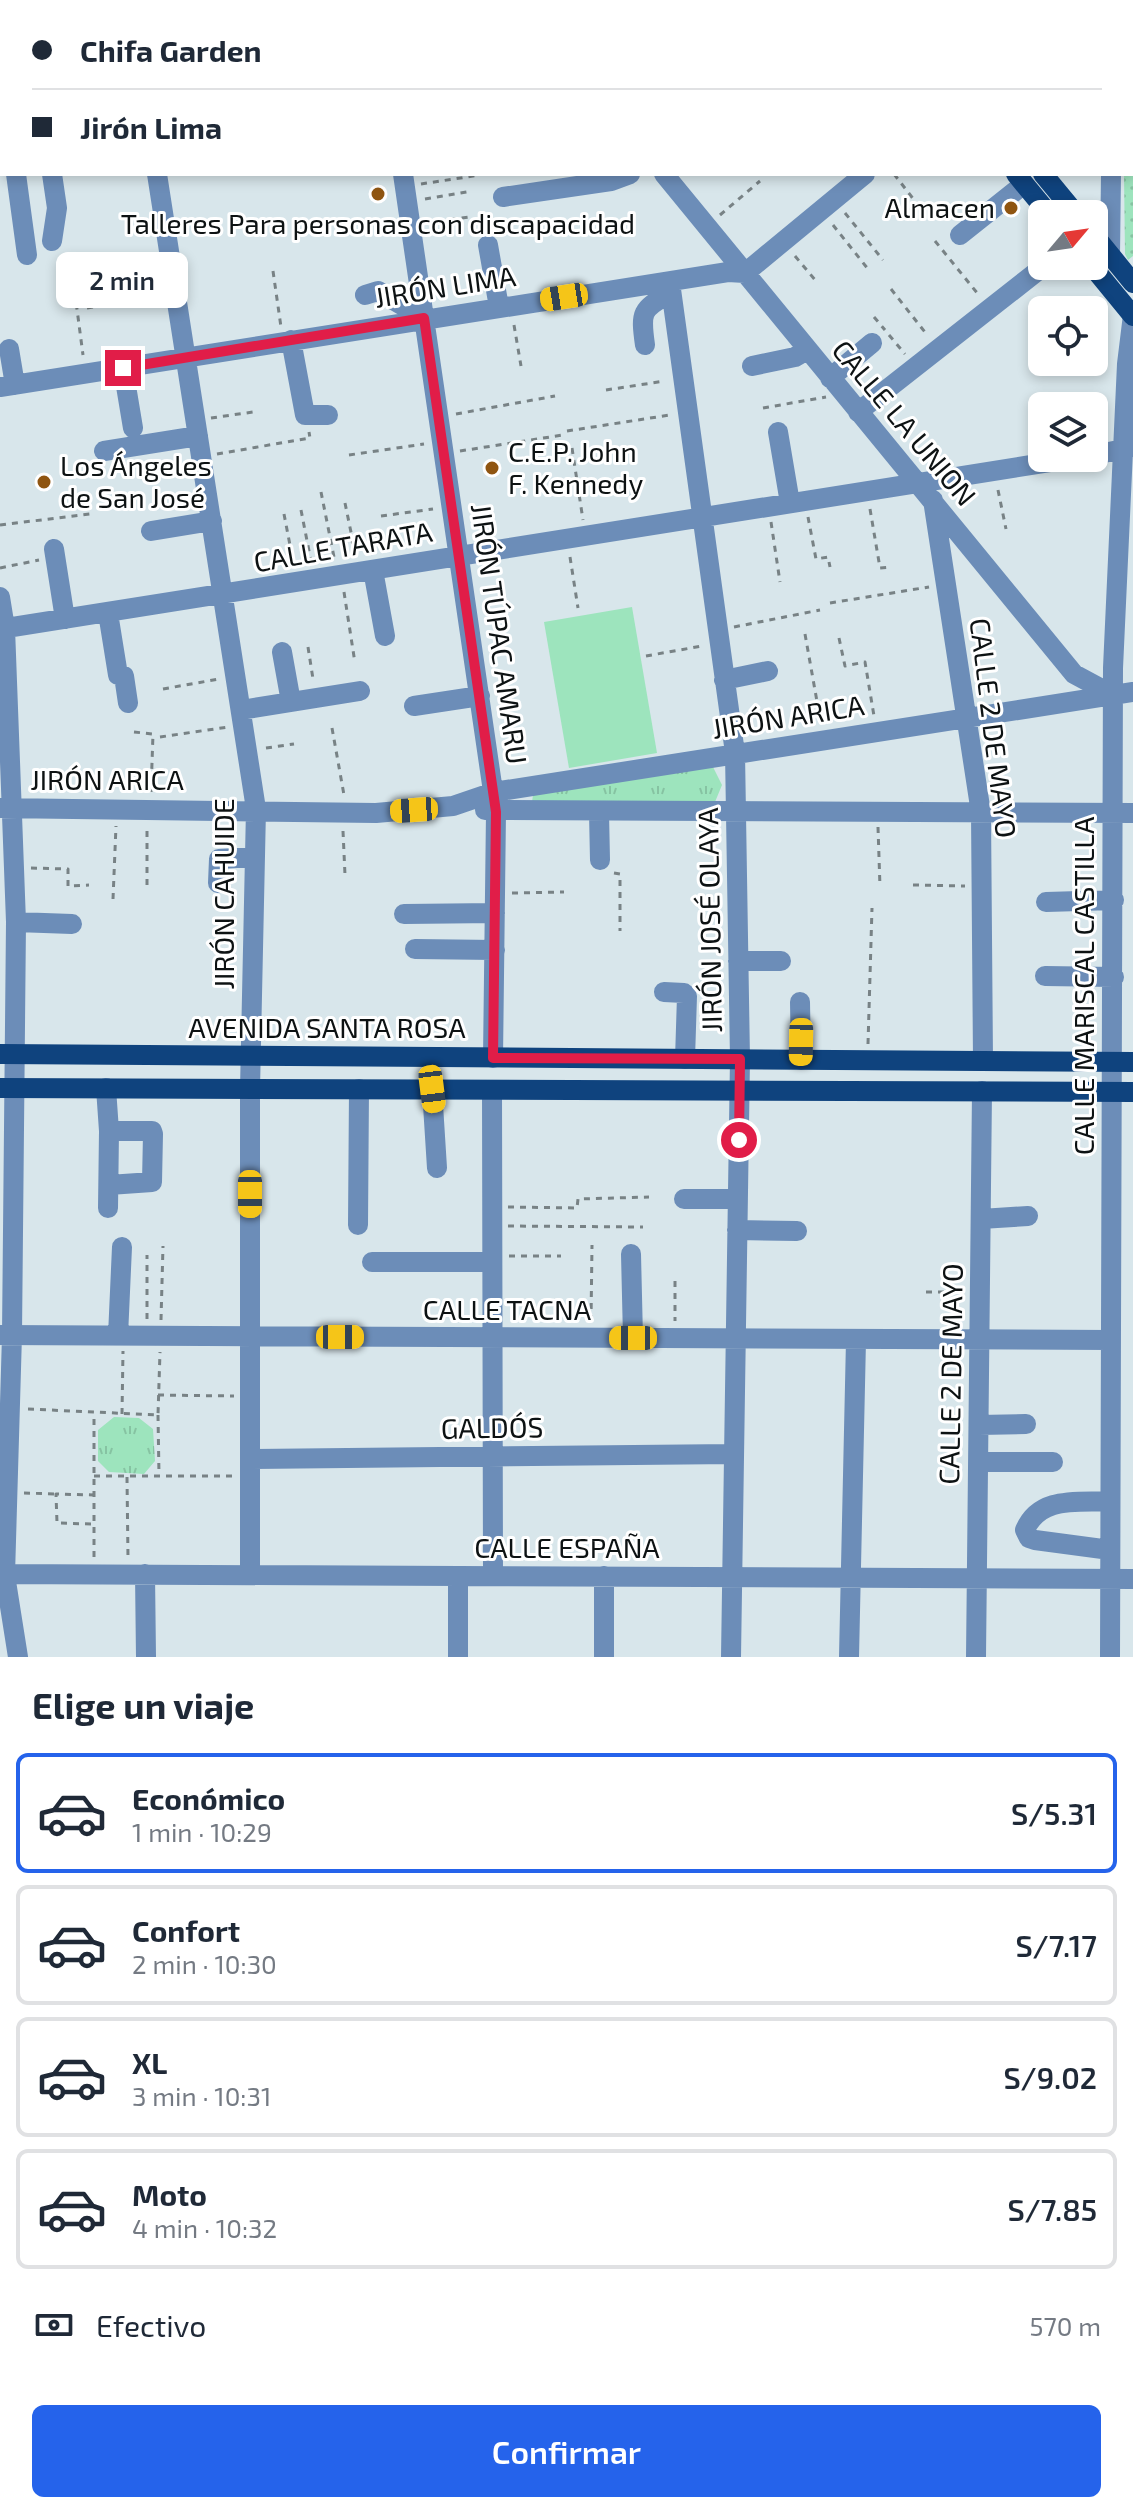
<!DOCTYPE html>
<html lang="es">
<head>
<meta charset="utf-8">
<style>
  :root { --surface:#fff; --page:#f6f6f7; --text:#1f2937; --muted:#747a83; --line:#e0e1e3; --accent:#2563eb }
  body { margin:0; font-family:"Exo 2",sans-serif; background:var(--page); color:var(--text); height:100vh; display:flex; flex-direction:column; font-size:30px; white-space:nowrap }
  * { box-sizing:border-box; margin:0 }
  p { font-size:26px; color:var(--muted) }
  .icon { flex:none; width:44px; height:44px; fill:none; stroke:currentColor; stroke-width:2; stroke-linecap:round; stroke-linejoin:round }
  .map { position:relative; height:1657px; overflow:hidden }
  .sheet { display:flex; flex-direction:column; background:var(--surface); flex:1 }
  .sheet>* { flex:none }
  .hud { position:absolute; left:0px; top:0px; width:1134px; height:176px; box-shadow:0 4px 12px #0003; display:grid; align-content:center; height:176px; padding:0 32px; background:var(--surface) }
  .needle { width:52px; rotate:61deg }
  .buttons { position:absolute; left:1028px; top:200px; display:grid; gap:16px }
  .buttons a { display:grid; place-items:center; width:80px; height:80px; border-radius:12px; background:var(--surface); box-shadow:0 4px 12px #0003; font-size:40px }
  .end { position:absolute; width:36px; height:36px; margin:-18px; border:10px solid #e11d48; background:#fff; box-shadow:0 0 0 4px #fff }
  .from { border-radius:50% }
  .bubble { position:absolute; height:56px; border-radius:12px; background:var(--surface); box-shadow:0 4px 12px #0003; font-size:26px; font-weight:600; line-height:56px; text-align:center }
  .car { position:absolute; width:24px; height:48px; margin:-24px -12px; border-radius:10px; box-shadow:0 0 6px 2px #0007; background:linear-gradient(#f5c518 24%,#345 0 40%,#f5c518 0 76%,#345 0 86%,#f5c518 0) }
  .hud b { display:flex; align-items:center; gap:28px; height:76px; font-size:30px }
  .hud b+b { border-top:2px solid var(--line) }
  .hud i { width:20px; height:20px; background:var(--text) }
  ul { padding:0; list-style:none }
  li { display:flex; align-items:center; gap:24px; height:120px; margin:0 16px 12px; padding:0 16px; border:4px solid var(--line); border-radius:12px }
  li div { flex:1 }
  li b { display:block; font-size:30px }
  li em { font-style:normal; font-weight:600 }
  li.current { border-color:var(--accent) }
  li>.icon { width:72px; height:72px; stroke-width:1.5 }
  h2 { padding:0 32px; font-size:36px; line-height:96px }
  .pay { display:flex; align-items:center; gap:20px; height:88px; padding:0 32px; font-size:30px }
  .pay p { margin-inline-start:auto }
  .action { display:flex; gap:16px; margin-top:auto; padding:16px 32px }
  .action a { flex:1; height:92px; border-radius:12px; background:var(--accent); color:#fff; font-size:32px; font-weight:600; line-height:92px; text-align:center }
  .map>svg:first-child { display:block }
</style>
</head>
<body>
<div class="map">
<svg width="1133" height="1657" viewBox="0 0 1133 1657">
  <defs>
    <pattern id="grass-tufts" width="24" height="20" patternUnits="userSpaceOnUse" patternTransform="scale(2)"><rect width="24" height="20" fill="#9de4bd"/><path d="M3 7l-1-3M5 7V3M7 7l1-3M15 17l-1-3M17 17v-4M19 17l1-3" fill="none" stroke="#86c3a2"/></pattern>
    <pattern id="garden-dots" width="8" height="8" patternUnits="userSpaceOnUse" patternTransform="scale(2)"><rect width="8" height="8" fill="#9de4bd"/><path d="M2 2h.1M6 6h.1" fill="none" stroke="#86c3a2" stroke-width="1.8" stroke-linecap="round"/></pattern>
  </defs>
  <rect width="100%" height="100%" fill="#d8e6eb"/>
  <path fill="url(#grass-tufts)" d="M713,767l9,18 -7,17h-183l1,-7z
    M114,1417l25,1 14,11 2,32 -11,13 -35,-2 -11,-11v-31z"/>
  <path fill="url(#garden-dots)" d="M1122,0h10l1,9v247l-5,4 -3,-6 -1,-80h8v-172z"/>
  <path fill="#9de4bd" d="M632,607l25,146 -88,15 -25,-146z"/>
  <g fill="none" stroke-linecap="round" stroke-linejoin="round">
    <path stroke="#788285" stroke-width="3" stroke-dasharray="6 6" stroke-linecap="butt" d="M142,0v2
      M255,0v2
      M461,0v2
      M464,2l12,-2
      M746,2l2,-2
      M0,58h2
      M894,174l24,31 -8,5
      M421,184l59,-9
      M425,199l47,-8
      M845,213l38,47
      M720,215l40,-34
      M426,223l43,-6
      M833,225l35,44
      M935,241l43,53
      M70,256l13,99
      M795,256l21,25
      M273,271l8,56
      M891,289l37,47
      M87,308l71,-12
      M874,317l11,13
      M514,325l7,41
      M889,335l16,19
      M606,390l59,-9
      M763,408l63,-11
      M456,414l99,-18
      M211,418l42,-6
      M567,431l103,-16
      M572,448l11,72
      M460,451l103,-16
      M217,454l93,-16 -1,-6
      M349,455l75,-11
      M998,490l8,39
      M321,492l13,65
      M345,503l8,39 -8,1 3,13
      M870,509l10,59 12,-1
      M301,510l10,51
      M284,514l10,52
      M381,516l52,-7
      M808,517l8,42 12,-2 2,10
      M771,522l9,60
      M0,525l90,-11
      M570,557l8,51
      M0,568l39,-8
      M344,592l11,71
      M830,603l99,-16
      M734,627l86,-17
      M805,634l16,90
      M839,638l6,28 20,-4 9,54
      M308,647l5,32
      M646,656l56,-10
      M163,689l56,-10
      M332,728l12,67
      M134,732l19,2 -2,58
      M160,737l68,-10
      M266,748l28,-4
      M878,827l2,60
      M343,831l2,44
      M31,868l37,1v17l21,-1
      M614,873l6,1v57
      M147,885v-56
      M913,885l52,1
      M512,893l52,-1
      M113,899l3,-73
      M868,1044l4,-136
      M508,1207l69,1 1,-9 71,-2
      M508,1226l135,1
      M509,1256h52
      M675,1281v40
      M926,1292h36
      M147,1319v-64
      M161,1320l2,-74
      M591,1321l1,-76
      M158,1395l76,1
      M28,1409l130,6 2,-63
      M122,1414l1,-63
      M158,1415l1,60
      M94,1476h140
      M127,1477l1,81
      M24,1493l32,1
      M91,1524l-34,-1 -1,-29 38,1
      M94,1557v-144"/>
    <path stroke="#6c8db8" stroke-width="20" d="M107,0v2
      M299,0l1,2
      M519,0l1,2
      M1110,0v2
      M642,2l3,-2
      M1066,2l2,-2
      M0,143h2
      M16,174l11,81
      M52,174l5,34 -5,33
      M157,174l99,635 -6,280v485
      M403,174l93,638 -3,246
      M664,174l410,500 39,21
      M503,197l108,-16 19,-7
      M960,235l64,-51
      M488,245l11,62
      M1110,255l1,-81
      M670,282l65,471 5,306 -9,598
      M365,295l13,-4 29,17 10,11
      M291,340l14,75h23
      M645,345c-5,-35 -3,-35 26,-53
      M9,349l6,36
      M752,366l43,-9 12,-7
      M123,368l10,60
      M830,378l42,-35
      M0,387l728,-115 17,1 120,-99
      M858,412l186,-146
      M778,432l12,71
      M104,451l94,-15
      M1094,455l39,-8
      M933,500l48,313 2,248
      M151,531l61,-10
      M54,549l11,70
      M373,570l12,66
      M0,597l5,31 11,294 -4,413 -7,240 13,82
      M108,613l10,62 6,1 4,27
      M0,629l1075,-171
      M282,652l9,50
      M724,680l44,-9
      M414,706l66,-10
      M241,710l119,-19
      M0,808l376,5 77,-7 41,-14 639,-100
      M485,810l648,3
      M599,812l1,48
      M218,883l1,-24 36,-2
      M1046,902l68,-2
      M404,914l91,-1
      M16,922l56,2
      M415,949l80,1
      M738,961h43
      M1045,976l69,1
      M664,992l20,1 3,3 -2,63
      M800,1002l1,58
      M106,1088l3,43h43l1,3 -1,48 -43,3
      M432,1089l5,79
      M492,1090l1,486
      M684,1199h54
      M108,1208l1,-77
      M981,1219l47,-3
      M358,1225l1,-136
      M737,1230l60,1
      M631,1254l2,84
      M372,1262h119
      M0,1335l1110,5
      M118,1336l4,-89
      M979,1425l47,-1
      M250,1459l484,-5
      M978,1462h75
      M1110,1501c-31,2 -70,-6 -85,29l4,8 6,2 75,10
      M0,1574l1133,5
      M145,1574l1,83
      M458,1576v81
      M604,1657v-81
      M849,1657l7,-317
      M976,1657l6,-566
      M1110,1657l3,-989 14,-304 6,-49"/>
    <path stroke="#0f437e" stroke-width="20" d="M873,0l1,2
      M901,0l2,2
      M1016,174l33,40
      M1043,174l33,40
      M1094,235l39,48
      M1092,266l41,50
      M0,1054l1133,8
      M0,1088l1133,4"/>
  </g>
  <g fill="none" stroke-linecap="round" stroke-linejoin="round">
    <path stroke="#e11d48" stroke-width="10" d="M123,368l301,-50 72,494 -3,246 247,1 -1,81"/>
  </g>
  <g fill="#8f5511" stroke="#fff" stroke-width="3">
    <circle cx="378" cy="194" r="8"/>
    <circle cx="1011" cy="208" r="8"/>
    <circle cx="492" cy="468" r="8"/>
    <circle cx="44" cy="482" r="8"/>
  </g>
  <g text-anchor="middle" stroke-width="6" stroke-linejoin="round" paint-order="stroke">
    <g font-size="28" fill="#0d1213" stroke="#fff" text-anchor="start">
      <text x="995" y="218" text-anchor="end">Almacen</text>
      <text x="378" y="234" text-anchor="middle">Talleres Para personas con discapacidad</text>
      <text x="508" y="462">C.E.P. John<tspan x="508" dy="32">F. Kennedy</tspan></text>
      <text x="60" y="476">Los Ángeles<tspan x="60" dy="32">de San José</tspan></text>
    </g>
    <g font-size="28" fill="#0d1213" stroke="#fff">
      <text transform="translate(445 287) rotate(-9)" y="10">JIRÓN LIMA</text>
      <text transform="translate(904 423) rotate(50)" y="10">CALLE LA UNION</text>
      <text transform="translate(343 547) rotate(-10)" y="10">CALLE TARATA</text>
      <text transform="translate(499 634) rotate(82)" y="10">JIRÓN TÚPAC AMARU</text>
      <text transform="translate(788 717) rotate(-9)" y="10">JIRÓN ARICA</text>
      <text transform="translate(993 728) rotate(83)" y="10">CALLE 2 DE MAYO</text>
      <text x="107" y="790">JIRÓN ARICA</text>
      <text transform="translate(224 894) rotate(-90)" y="10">JIRÓN CAHUIDE</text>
      <text transform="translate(710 920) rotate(-91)" y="10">JIRÓN JOSÉ OLAYA</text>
      <text transform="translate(1084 986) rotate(-90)" y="10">CALLE MARISCAL CASTILLA</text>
      <text x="327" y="1038">AVENIDA SANTA ROSA</text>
      <text x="507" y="1320">CALLE TACNA</text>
      <text transform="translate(951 1374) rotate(-89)" y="10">CALLE 2 DE MAYO</text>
      <text transform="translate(492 1428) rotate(-1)" y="10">GALDÓS</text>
      <text x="567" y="1558">CALLE ESPAÑA</text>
    </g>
  </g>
</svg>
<div class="buttons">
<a><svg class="needle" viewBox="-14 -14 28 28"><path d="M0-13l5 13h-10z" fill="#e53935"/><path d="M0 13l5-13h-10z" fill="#747a83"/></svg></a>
<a><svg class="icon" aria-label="locate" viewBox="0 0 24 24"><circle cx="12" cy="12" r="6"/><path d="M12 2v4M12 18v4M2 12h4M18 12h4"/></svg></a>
<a><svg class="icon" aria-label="layers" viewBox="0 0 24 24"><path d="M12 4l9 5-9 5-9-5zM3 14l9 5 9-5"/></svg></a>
</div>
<i class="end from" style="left:739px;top:1140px"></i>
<i class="end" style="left:123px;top:368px"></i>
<div class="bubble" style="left:56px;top:252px;width:132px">2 min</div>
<i class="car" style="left:564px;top:297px;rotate:261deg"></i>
<i class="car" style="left:414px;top:810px;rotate:266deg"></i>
<i class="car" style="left:801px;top:1042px;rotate:181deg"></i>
<i class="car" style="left:432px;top:1089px;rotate:173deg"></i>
<i class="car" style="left:250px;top:1194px;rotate:180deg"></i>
<i class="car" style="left:340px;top:1337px;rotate:90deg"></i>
<i class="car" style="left:633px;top:1338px;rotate:270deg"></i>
<div class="hud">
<b><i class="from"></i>Chifa Garden</b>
<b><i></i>Jirón Lima</b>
</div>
</div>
<section class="sheet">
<h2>Elige un viaje</h2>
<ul>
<li class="current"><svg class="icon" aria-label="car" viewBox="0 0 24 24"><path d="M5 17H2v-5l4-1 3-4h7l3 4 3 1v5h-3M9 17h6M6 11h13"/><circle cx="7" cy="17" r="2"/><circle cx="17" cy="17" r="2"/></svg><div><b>Económico</b><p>1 min · 10:29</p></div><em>S/5.31</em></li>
<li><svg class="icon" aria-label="car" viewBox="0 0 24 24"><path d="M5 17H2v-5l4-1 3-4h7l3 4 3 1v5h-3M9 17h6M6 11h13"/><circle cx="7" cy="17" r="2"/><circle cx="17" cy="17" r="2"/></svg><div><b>Confort</b><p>2 min · 10:30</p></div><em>S/7.17</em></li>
<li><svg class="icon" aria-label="car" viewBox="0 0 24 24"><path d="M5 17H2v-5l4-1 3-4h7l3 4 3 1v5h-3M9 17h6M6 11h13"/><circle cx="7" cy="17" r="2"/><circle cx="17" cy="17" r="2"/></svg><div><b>XL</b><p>3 min · 10:31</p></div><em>S/9.02</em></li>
<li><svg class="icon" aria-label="car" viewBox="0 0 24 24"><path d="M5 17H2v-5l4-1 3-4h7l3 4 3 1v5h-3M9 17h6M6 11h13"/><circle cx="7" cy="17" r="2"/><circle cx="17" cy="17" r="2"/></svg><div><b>Moto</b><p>4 min · 10:32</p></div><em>S/7.85</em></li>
</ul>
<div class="pay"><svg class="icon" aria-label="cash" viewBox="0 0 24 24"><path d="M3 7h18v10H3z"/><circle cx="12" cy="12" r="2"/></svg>Efectivo<p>570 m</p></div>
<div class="action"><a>Confirmar</a></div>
</section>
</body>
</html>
